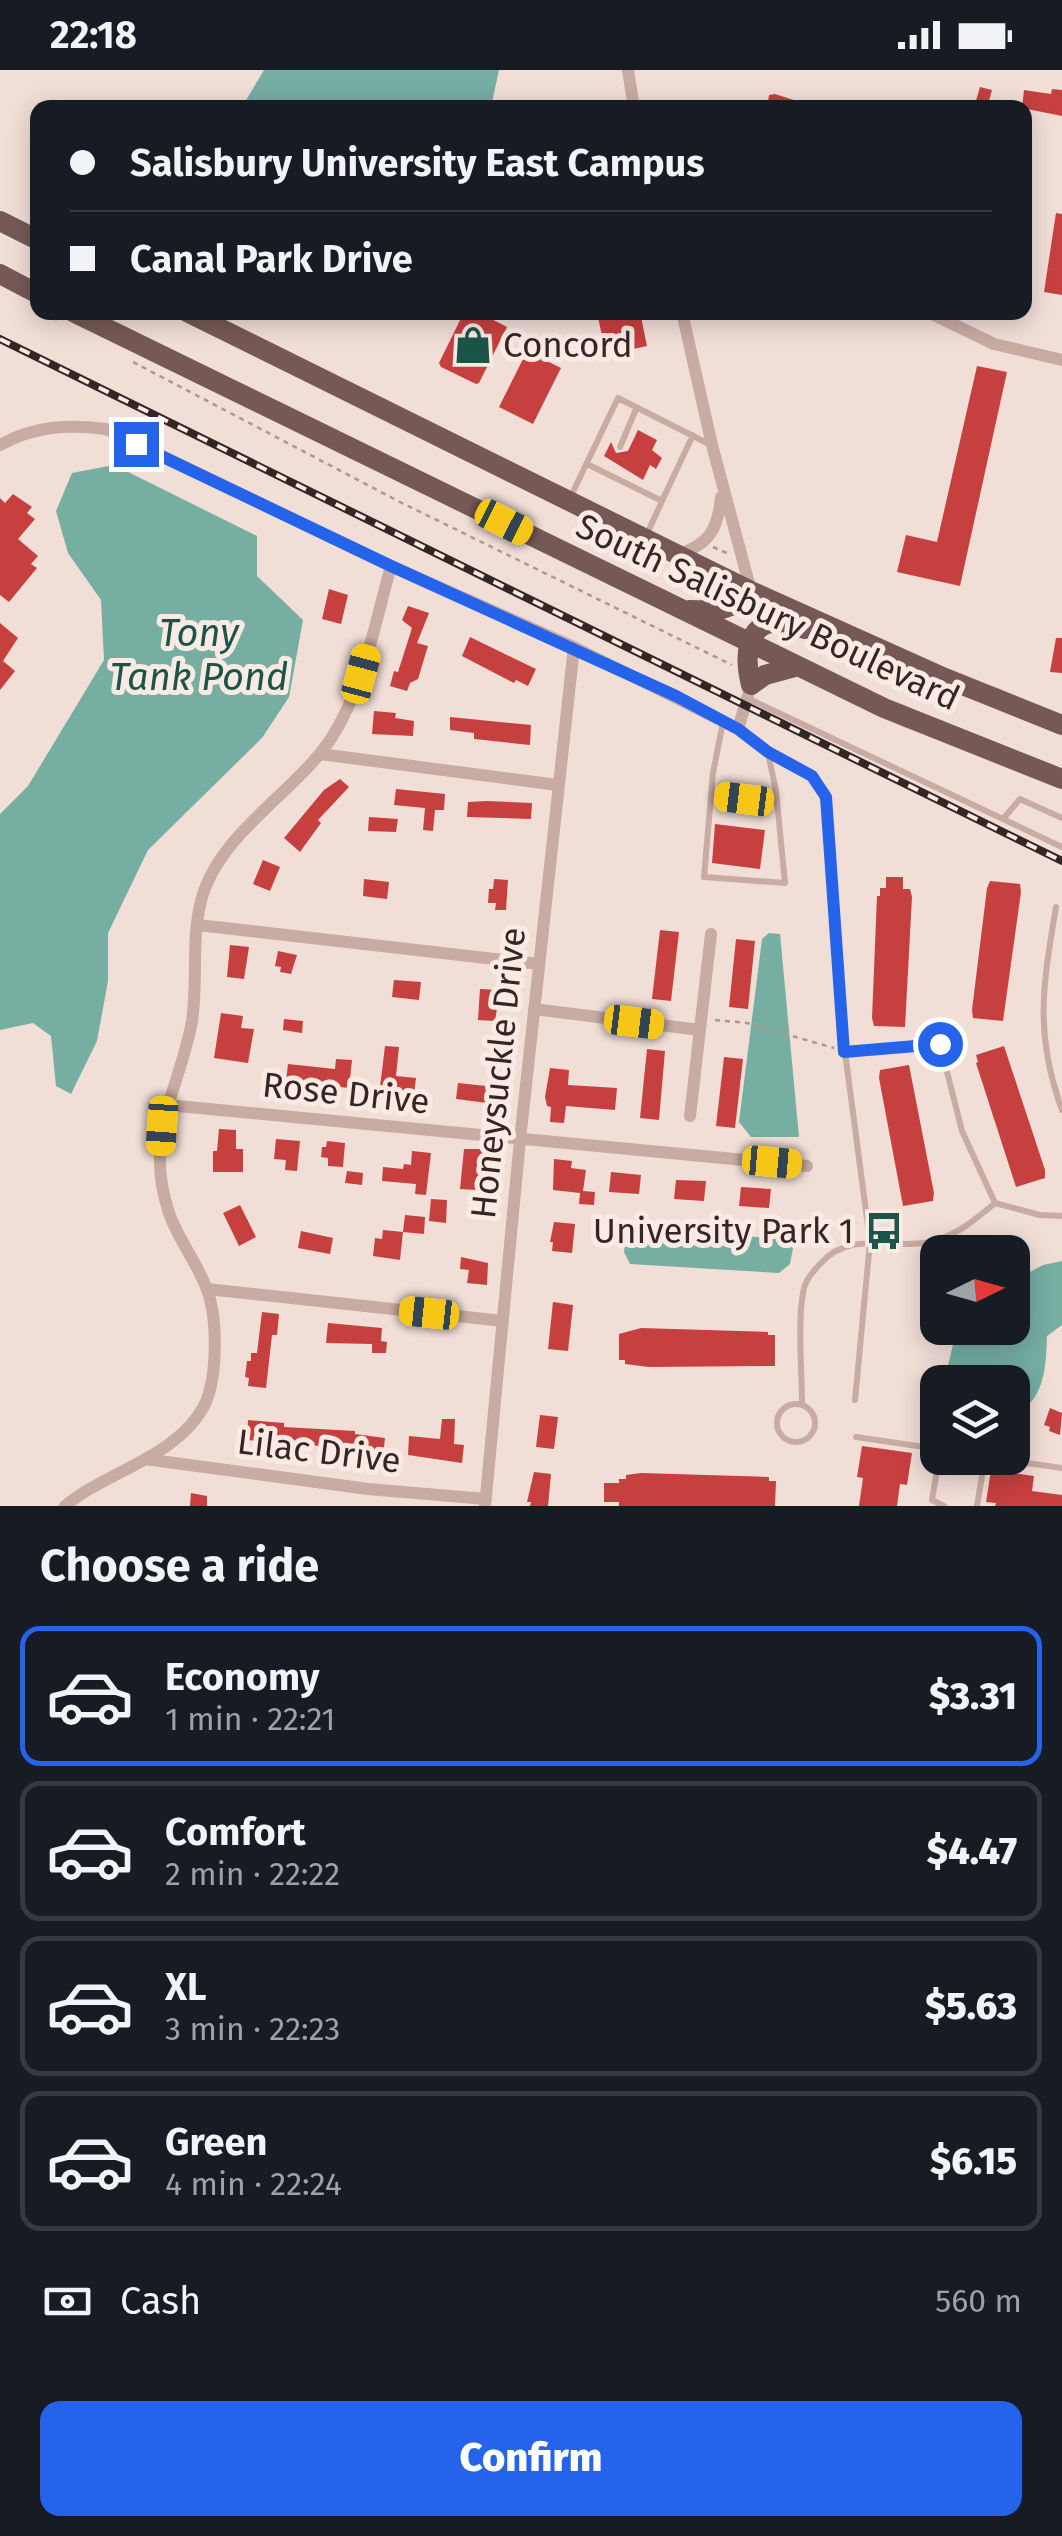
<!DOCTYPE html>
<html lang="en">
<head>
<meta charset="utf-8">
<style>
  :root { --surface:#171b24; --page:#242831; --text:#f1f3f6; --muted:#9ea1a6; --line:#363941; --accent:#2563eb }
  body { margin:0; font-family:"Fira Sans",sans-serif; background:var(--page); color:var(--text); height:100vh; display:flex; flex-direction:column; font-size:38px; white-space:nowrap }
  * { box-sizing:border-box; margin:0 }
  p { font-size:32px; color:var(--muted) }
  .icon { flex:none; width:55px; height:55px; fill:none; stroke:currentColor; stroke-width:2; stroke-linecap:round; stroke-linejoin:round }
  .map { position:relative; height:1436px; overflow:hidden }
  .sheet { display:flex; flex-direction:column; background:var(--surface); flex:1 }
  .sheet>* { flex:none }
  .top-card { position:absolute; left:30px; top:30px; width:1002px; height:220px; border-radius:20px; box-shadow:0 5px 25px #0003; display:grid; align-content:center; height:220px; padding:0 40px; background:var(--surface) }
  .needle { width:65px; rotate:85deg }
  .fabs { position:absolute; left:920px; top:1165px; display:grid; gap:20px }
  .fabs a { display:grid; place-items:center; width:110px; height:110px; border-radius:20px; background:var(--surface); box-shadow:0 5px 25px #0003; font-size:50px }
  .end { position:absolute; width:45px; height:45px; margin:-22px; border:12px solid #2563eb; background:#fff; box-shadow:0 0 0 5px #fff }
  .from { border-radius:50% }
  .car { position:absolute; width:30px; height:60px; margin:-30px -15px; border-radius:12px; box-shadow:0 0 8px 2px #0007; background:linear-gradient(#f5c518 24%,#345 0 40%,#f5c518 0 76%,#345 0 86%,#f5c518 0) }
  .top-card b { display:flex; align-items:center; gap:35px; height:95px; font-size:38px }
  .top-card b+b { border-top:2px solid var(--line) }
  .top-card i { width:25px; height:25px; background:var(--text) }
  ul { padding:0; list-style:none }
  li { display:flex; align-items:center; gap:30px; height:140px; margin:0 20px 15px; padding:0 20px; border:5px solid var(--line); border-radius:20px }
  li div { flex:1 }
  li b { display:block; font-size:38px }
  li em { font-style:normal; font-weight:800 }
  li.selected { border-color:var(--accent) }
  li>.icon { width:90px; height:90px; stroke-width:1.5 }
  h2 { padding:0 40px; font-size:45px; line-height:120px }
  .pay { display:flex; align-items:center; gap:25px; height:110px; padding:0 40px; font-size:38px }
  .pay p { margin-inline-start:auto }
  .cta { display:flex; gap:20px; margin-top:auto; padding:20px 40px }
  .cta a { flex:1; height:115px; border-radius:20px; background:var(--accent); color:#fff; font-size:40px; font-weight:800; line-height:115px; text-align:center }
  .status { display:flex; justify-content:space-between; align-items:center; height:70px; padding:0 50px; background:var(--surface); direction:ltr }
  .status svg { height:28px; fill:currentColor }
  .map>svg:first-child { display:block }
</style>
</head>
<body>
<div class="status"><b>22:18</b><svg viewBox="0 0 49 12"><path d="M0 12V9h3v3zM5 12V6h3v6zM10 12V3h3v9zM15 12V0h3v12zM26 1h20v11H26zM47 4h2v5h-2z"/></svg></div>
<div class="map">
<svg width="1062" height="1436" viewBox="0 0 1062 1436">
  <rect width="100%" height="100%" fill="#f1ded7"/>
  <path fill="#76aea2" d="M264,0h235l-8,37h-249z
    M114,395l143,71v40l46,44 -14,77 -27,41 -114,112 -40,83v48l-11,60 -26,53 -15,-8 -5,-50 -18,-13 -33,7v-216l28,-28 76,-126 -3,-60 -33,-47 -12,-42 16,-38z
    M769,863l11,1 19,203h-48l-12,-15 23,-183z
    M644,1159l140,10 9,9 -3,16 -11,9 -149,-9 -6,-12 2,-17z
    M1062,1191v64l-15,11c-1,30 -2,66 -34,79l-1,-33h-68l13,-54h55l1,-47 30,-16z"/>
  <path fill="#c64040" d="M980,17l12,3 -5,18 -12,-4z
    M1052,19l10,1v26l-40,-8 2,-18 27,4z
    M775,24l28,9 -1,5h-35l2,-13z
    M1056,143l6,1v81l-18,-3z
    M464,242h14l29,15 -28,56 -3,1 -35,-17 -2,-4z
    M620,242h20l7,34 -41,9 -8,-38z
    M527,281l34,17 -28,56 -34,-17z
    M977,296l30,6 -47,214 -63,-14 9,-37 31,7z
    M638,360l19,10 -5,10 10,8 -6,11 -6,-4 -7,15 -39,-24 7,-14 5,11 12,-2z
    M13,424l19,13 -5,6 8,6 -17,20 20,17 -7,8 6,4 -28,34 -9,-7v-97l5,5z
    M329,519l19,6 -7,29 -19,-5z
    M408,536l21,7 -12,30 11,3 -10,33 -8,4 -3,8 -17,-5 4,-15 4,1 14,-44 -10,-8z
    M0,553l18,15 -15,23 12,10 -15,19z
    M470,567l66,32 -8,17 -12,-6 -2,3 -52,-27z
    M1056,568h6v35l-12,-1z
    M374,641l22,2 -1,5 19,3 -1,15 -41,-2z
    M450,647l81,8 -1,20 -56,-6v-6l-24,-3z
    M340,709l9,8 -31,33 3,3 -21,29 -16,-14 40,-48z
    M396,719l49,5 -1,16h-9l-2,21 -10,-1 2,-22 -31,-3z
    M487,731l45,2 -1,16 -64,-2 1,-15z
    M369,747l29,2 -2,13 -28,-1z
    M715,754l50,6 -5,39 -48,-6z
    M263,790l17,7 -10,24 -17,-7z
    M886,807h17v12h7l2,8 -7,130 -31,-1 -2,-8 5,-122h3v-8h6z
    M364,809l25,3 -2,17 -24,-3z
    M494,809l14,1 -2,30h-11l1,-7h-8l1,-14h4z
    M990,811l30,3 1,8 -18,129 -30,-3 -1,-8 15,-122z
    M660,860l19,2 -8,69 -19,-2z
    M736,869l19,2 -7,68 -19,-2z
    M230,875l19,2 -5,32 -17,-2z
    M278,881l19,4 -6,19 -11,-2 1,-5 -6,-1z
    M394,910l27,2 -2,18 -27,-3z
    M480,919l20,1 -5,31 -17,-1z
    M221,943l22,3 -2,12 13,1 -6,34 -34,-5z
    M284,949l19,2 -1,12 -19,-3z
    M385,976l14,1 -3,29 20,2 -2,17 -34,-8z
    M1004,976l41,124v8l-29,9 -40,-124 2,-1 -2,-7z
    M647,979l18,2 -6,69 -19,-2z
    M724,987l19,2 -8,69 -19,-2z
    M336,989l16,1 -3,28 -63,-7 2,-17 47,5z
    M909,995l25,128 -1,8 -30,5 -24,-128 1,-8z
    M550,998l19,2 -1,15 49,3 -2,22 -49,-4 -2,17 -14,-1 1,-15 -4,-1 -2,-9z
    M487,1012l17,1 -1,22 -47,-6 2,-16 28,3z
    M219,1059l17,1v19h7v23h-30v-21h4z
    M276,1069l24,2 -3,30 -12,-1 1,-10 -12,-1z
    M327,1071l18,2 -2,24 -15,-1v-8l-7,-1 1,-10h4z
    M464,1079h19l-6,41 -17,-1z
    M412,1081l19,2 -5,42 -11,-1 1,-10 -34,-3 1,-14 20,2 1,-5 7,1z
    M554,1089l18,2 -1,7 15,2 -3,21 12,1 -1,13 -15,-1 1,-11 -27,-3z
    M347,1101l16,2 -1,12 -17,-2z
    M611,1102l30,3 -2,19 -30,-2z
    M676,1110l30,1 -2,20 -30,-2z
    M741,1117l30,2 -2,19 -30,-2z
    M431,1129l16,1 -1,23 -17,-2z
    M240,1135l16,32 -17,9 -16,-33z
    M405,1145l20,2 -1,17 -21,-2 -3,28 -27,-4 2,-18 7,1 1,-9 20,2z
    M554,1152l21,2 -3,29 -20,-2 1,-9h-3z
    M301,1161l32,7 -3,16 -32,-6z
    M461,1187l27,6 -1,22 -20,-2 2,-13 -9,-1z
    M553,1232l20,3 -5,46 -20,-2z
    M262,1242l17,2 -2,21h-5l-6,53 -18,-2 1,-8 -4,-1 2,-16h4v-8h6z
    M328,1253l54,5 -1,13 6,1 -1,11h-14v-9l-46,-1z
    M641,1258l127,4v3h7v31l-126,1 -24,-3v-4h-6v-26z
    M1050,1338l12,5 -2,22 -11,-4 1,-4 -6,-2z
    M540,1345l18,2 -4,32 -18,-2z
    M442,1349h13l-1,25 10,1 -2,18 -54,-8 1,-19 31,3z
    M248,1350l36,3v4l71,4v3l30,4 -2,18 -40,-8 -96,-8z
    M862,1376l50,7 -5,32 -7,-1 -3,22h-38l4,-28 -6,-1z
    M991,1400l43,6 -2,15 30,4v11h-67l1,-3 -10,-1z
    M534,1402l17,2 -3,32h-18l1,-4h-4z
    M641,1403l128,4v4h7l-1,25h-156v-4h-15v-19h15v-4h7v-4z
    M191,1423l16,3v10h-17z"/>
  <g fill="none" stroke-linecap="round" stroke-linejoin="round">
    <path stroke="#b4958e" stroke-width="2.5" stroke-dasharray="5 5" stroke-linecap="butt" d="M44,242l16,10
      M133,292l267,140 332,163
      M713,477l16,7
      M715,950l32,3 87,25"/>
    <path stroke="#c8aba3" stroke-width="6" d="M620,377l17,-40
      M587,394l75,37 31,-66
      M571,426l47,-98 93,47
      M646,466l16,-35
      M747,628l315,149
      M723,652l-10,51 -9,104 81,6 -9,-92 -8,-38
      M739,660l29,22 43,24 15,21 19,255 25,190 -15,158
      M711,725l66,8
      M1003,749l17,-20 42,19
      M1056,837c-13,78 -22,126 6,203
      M845,982l95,-8 22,87 33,72 45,12 22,1
      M777 1353a19 19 0 1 1 38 0a19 19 0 1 1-38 0Z
      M802,1334c0,-32 -5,-86 2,-116 3,-10 10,-18 17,-25 30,-33 70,-13 109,-21 26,-6 45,-22 65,-39
      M856,1367l82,12
      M939,1388l-7,42 12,6
      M991,1388l71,10
      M977,1436l8,-48"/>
    <path stroke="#c8aba3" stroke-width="12" d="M628,0l6,38
      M682,242l30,133 39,146
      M928,242l66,32 68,16
      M0,375c34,-19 68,-21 106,-16l285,137 183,81 164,82 13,-44
      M678,484c31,-9 40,-25 43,-57
      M320,684l238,31
      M198,855l341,39
      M534,939l166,21
      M167,1035l640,61
      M690,1046l21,-182
      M207,1219l296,32
      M145,1389l223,30 118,10
      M65,1436c42,-35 112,-49 139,-100 14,-28 14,-90 2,-119 -10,-26 -28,-48 -37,-74 -26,-78 10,-121 23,-192 6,-39 -1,-81 9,-120 17,-68 96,-109 131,-164 32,-50 43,-114 59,-171
      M485,1436l35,-366 54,-493"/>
    <path stroke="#765956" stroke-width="20" d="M0,151l38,19
      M0,204l38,20
      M73,242l811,396 178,71
      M187,242l564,279 194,87 117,47
      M689,540c27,1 43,2 62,-19
      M798,596l-33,9 -14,10c-11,-45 5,-77 54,-56"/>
    <g stroke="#332625" stroke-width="8">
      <path id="rail" d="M0,269l1062,522"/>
    </g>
    <use href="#rail" stroke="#f9eae3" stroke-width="4" stroke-dasharray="11" stroke-linecap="butt"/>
  </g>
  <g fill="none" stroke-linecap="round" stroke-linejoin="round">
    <path stroke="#2563eb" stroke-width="12" d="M136,374l255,122 285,130 62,33 30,23 44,24 14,21 18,255 96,-8"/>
  </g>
  <defs>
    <g id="shop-bare" transform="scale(3)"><path d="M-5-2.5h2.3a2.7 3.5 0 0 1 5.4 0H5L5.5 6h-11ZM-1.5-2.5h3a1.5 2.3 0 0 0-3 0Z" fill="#1b554a" stroke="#f9eae3" stroke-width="2.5" paint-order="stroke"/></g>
    <g id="bus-bare" transform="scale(3)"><path d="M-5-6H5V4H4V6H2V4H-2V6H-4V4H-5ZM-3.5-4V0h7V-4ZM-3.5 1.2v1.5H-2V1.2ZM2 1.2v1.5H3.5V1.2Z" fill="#1b554a" stroke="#f9eae3" stroke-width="2.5" paint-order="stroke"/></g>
  </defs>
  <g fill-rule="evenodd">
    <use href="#shop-bare" x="473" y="275"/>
    <use href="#bus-bare" x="884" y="1161"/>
  </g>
  <g text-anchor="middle" stroke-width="10" stroke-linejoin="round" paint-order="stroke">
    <g font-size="35" fill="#332625" stroke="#f9eae3" text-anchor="start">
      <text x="503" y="287">Concord</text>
      <text x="854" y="1173" text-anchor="end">University Park 1</text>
    </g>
    <g font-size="35" fill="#332625" stroke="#f9eae3">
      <text transform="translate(768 542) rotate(25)" y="12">South Salisbury Boulevard</text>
      <text transform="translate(498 1003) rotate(-84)" y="12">Honeysuckle Drive</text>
      <text transform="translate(346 1023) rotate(6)" y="12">Rose Drive</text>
      <text transform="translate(319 1381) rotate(7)" y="12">Lilac Drive</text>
    </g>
    <g font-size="38" font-style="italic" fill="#1b554a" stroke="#f9eae3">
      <text x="199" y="576">Tony<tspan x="199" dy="44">Tank Pond</tspan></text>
    </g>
  </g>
</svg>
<div class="fabs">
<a><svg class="needle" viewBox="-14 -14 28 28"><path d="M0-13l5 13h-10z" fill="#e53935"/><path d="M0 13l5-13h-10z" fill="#9ea1a6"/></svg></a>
<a><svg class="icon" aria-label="layers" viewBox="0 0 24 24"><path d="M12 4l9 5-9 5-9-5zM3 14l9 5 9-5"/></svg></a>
</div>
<i class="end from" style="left:940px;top:974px"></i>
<i class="end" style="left:136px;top:374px"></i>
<i class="car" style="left:504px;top:452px;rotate:117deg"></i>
<i class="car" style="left:361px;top:604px;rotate:15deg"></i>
<i class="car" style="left:744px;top:729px;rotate:277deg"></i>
<i class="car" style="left:634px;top:952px;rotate:97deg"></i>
<i class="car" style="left:162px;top:1056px;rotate:184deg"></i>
<i class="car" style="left:772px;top:1092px;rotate:95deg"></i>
<i class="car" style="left:429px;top:1243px;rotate:276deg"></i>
<div class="top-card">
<b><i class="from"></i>Salisbury University East Campus</b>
<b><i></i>Canal Park Drive</b>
</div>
</div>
<section class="sheet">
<h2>Choose a ride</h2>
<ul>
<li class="selected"><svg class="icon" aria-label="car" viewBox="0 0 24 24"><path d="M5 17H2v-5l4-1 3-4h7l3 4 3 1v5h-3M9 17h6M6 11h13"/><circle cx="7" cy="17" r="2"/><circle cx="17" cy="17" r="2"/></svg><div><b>Economy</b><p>1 min · 22:21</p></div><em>$3.31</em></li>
<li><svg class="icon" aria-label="car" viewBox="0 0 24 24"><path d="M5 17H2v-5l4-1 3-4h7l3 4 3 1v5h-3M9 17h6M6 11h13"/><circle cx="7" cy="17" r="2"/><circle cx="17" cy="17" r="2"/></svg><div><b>Comfort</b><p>2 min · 22:22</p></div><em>$4.47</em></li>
<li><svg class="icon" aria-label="car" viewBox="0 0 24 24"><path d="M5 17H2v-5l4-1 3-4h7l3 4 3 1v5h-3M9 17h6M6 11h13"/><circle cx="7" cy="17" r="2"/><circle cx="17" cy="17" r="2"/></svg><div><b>XL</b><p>3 min · 22:23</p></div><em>$5.63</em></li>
<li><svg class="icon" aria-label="car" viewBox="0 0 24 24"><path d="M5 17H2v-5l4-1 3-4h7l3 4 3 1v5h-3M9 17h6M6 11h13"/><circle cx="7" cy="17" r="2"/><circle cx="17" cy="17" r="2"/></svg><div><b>Green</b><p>4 min · 22:24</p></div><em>$6.15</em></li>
</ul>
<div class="pay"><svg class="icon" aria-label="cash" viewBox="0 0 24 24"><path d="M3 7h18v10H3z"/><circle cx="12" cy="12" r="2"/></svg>Cash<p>560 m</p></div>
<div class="cta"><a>Confirm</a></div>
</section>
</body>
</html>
